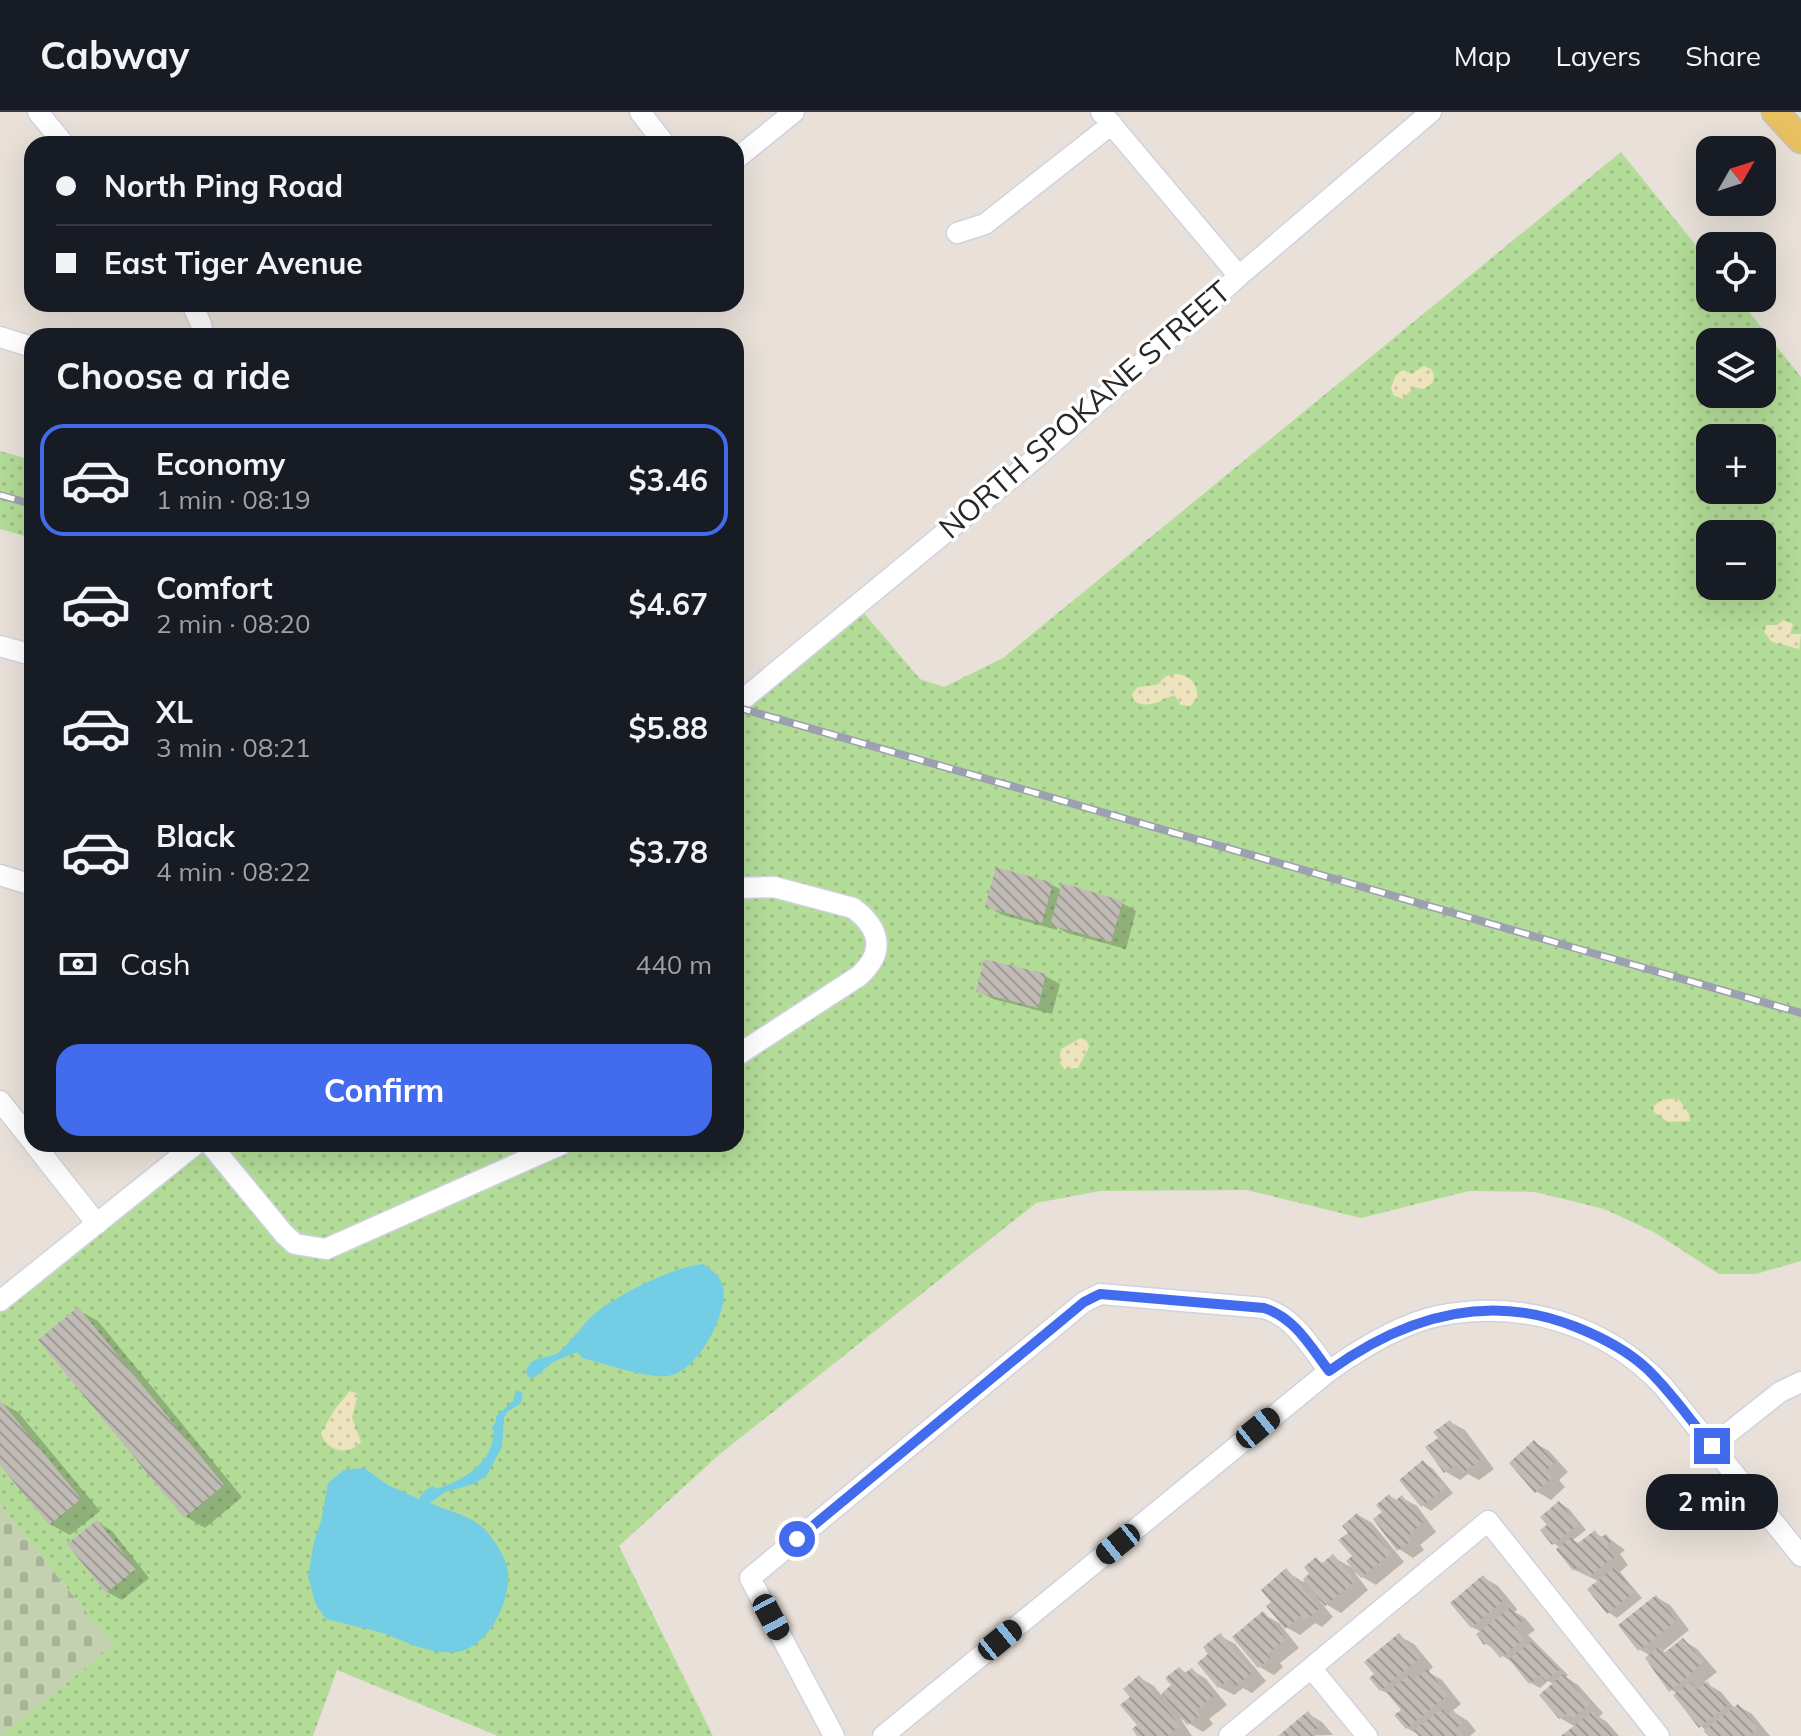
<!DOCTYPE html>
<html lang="en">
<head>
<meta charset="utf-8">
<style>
  :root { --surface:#171b24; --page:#20242c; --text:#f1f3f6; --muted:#9ea1a6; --line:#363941; --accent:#426bed }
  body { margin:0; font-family:Mulish,sans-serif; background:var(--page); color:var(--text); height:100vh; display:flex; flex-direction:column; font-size:30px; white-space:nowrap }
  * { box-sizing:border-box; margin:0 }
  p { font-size:26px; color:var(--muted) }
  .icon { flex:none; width:44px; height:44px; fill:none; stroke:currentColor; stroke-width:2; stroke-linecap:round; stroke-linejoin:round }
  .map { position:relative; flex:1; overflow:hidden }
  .side { position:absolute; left:24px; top:216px; width:720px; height:824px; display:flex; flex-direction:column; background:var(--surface); border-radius:24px; box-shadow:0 8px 32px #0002 }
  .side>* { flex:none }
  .guide { position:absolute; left:24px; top:24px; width:720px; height:176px; border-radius:24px; box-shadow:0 8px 32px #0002; display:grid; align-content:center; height:176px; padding:0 32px; background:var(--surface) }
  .needle { width:52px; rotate:51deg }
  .buttons { position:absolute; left:1696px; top:24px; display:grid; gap:16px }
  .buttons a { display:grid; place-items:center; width:80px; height:80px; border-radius:16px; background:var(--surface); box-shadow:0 8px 32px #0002; font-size:40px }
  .end { position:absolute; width:36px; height:36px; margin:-18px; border:10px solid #426bed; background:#fff; box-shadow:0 0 0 4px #fff }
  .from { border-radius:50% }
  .bubble { position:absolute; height:56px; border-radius:24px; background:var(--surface); box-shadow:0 8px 32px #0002; font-size:26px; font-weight:700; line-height:56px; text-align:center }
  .car { position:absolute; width:24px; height:48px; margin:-24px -12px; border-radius:10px; box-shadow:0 0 6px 2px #0007; background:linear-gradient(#222 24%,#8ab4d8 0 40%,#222 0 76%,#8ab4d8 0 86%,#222 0) }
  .guide b { display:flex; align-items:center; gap:28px; height:76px; font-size:30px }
  .guide b+b { border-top:2px solid var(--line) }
  .guide i { width:20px; height:20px; background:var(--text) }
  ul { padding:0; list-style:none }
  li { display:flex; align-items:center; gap:24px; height:112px; margin:0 16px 12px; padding:0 16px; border:4px solid transparent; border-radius:24px }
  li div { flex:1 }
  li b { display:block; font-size:30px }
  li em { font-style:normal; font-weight:700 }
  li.current { border-color:var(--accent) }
  li>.icon { width:72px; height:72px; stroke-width:1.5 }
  h2 { padding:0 32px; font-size:36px; line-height:96px }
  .pay { display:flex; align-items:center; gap:20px; height:88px; padding:0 32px; font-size:30px }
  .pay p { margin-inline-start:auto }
  .action { display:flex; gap:16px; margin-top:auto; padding:16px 32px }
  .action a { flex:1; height:92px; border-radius:24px; background:var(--accent); color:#fff; font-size:32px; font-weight:700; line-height:92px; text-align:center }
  header { display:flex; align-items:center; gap:48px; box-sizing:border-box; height:112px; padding:0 40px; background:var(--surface); border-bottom:2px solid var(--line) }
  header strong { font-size:38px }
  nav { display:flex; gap:44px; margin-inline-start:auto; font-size:28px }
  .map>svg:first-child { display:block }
</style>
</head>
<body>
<header>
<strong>Cabway</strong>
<nav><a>Map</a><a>Layers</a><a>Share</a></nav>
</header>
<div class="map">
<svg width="1801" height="1624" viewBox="0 0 1801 1624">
  <defs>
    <pattern id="grass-dots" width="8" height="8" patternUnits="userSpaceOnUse" patternTransform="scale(2)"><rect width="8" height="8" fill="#b3dc98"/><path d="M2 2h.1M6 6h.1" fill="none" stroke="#9abd83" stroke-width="1.8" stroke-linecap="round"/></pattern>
    <pattern id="sand-dots" width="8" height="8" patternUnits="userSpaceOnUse" patternTransform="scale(2)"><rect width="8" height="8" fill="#ede3bd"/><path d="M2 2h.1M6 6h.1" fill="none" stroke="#cbc3a2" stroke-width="1.8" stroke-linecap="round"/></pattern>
    <pattern id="cemetery-stones" width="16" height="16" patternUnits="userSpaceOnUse" patternTransform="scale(2)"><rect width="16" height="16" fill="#c3d1b1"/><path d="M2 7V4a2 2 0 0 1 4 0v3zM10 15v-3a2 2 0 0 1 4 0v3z" fill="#a8b398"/></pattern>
    <pattern id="building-back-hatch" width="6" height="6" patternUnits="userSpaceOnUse" patternTransform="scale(2)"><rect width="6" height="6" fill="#c1bbb6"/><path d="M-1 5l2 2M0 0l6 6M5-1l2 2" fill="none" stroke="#9d9894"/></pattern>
  </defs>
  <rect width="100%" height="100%" fill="#e9e1d9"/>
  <path fill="url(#grass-dots)" fill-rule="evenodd" d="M1621,40l89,111v35h28l63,79v884l-45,13h-37l-67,-43 -48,-22 -69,-17 -66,-1 -108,27 -115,-28 -146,1 -64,12 -316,251 -101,92 94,190h-215l-161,-66 -24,66h-312l112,-91 -113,-140v-204l196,-157h540v-439l121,-100 63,74 24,8 59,-29zM1710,230h52v52h-52zM1710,326h52v52h-52zM1710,422h52v52h-52z
    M0,339l32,9v78l-32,-9z"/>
  <path fill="url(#sand-dots)" d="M1424,254l7,3 3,6 -1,7 -9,7 -10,-2 -11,12 -10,-4 -2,-8 5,-12 7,-5 8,4z
    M1783,508l10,4 -3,10h11l-2,15 -27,-7 -8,-10 2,-7h12z
    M1176,562c15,1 23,11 21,25l-7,7 -9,-1 -7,-10c-13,5 -26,15 -40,6l-2,-7 6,-7 19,-2 9,-9z
    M1081,926l6,3 2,6 -11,21 -14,1 -5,-8 2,-12z
    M1678,986l11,16 1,7 -22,1 -14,-10 -1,-5 8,-7z
    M350,1279l8,3 -6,24 9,24c-13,15 -35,9 -40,-9l14,-24z"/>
  <path fill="url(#cemetery-stones)" d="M0,1393l113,140 -112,91h-1z"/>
  <path fill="#72cde5" d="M703,1152c9,6 17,11 20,23 6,26 -26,86 -55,89 -20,3 -65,-13 -86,-18l-5,-6 -24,10 -19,16 -6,-1 -2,-6c7,-17 18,-11 32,-18 15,-13 25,-30 40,-42 23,-18 76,-44 105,-47z
    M516,1278l7,3 -2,10 -14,9 -3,6 -2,29 -15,28 -13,9 -29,8 -15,11c20,9 45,13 59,31 8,11 17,24 19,38 3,29 -20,77 -52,80 -25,3 -49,-10 -71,-18 -19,-6 -40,-10 -59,-15l-10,-14 -8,-28 6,-35 7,-21 7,-38 16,-13 20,-2 24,17 31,14 5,-8 9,-5 4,3c28,-10 56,-26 57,-59l-3,-2 5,-6v-6l17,-15z"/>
  <path fill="#0003" d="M1052,773l10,5 60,13 14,8 -10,38 -59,-16 -10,-6v3l-55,-15 -14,-9z
    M1045,864l15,8 -8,30 -59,-15 -15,-8z
    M78,1198l20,11 144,176 -37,31 -20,-12z
    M0,1290l18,10 82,99 -30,24 -20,-11 -50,-62z
    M1450,1310l15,8 29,39 -15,11 -11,-6 -8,6 -14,-8 -18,-24 12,-9z
    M1535,1331l14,8 19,21 -9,8 6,7 -14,13 -15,-9z
    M1423,1351l9,5 21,25 -22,18 -9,-6z
    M1390,1384l8,5 4,-3 15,8 19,26 -16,13 4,5 -11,8 -14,-9z
    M1560,1391l9,6 17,21 -13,10 7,4 15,-11 9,5 2,-2 19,14 -5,4 8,11 -8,7 22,26 -25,20 -9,-6 -8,-30 -25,-12 -14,-22 -8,-5 -4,-18z
    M1358,1403l14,8 32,39 -28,23 -22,-13 14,18 -27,23 -22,-13 14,17 -11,10 -7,-4 -15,12 -21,-12 20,25 -19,15 3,4 -9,8 -16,-9 5,-52 21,12 2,-55 17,11 9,-8 4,-15 8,5 9,-7 23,13 -6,-37z
    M97,1410l15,9 37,47 -27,22 -15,-8z
    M1484,1466l14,8 19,23 -2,3 10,6 10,12 -7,5 40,40 -2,2 12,8 25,28 -4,4 8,5 12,14h-53l10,-9 -16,-9 -6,-34 -6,-3 -8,7 -9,-5 -14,-17 -32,-23 -3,-11 -10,-5z
    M1656,1485l14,8 19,25 -26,21 4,3 16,-14 14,9 20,23 -13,10 17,10 14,17 3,-3 14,8 18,22h-59l-10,-10 -23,-32 -7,-4 -20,-34 -12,-7z
    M1220,1524l15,8 31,37 -14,12 -9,-5 -9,7 -15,-8z
    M1399,1524l15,8 19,23 -5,5 14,8 19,24 -9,7 16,10 8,10 -6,5h-49l-14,-8 -3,-18 -11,-14 -12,-6z
    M1180,1557l8,5 4,-4 14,9 21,26 -18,14 4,5 -10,8 -23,-14 12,18h-52l-7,-39 7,-19 14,8 7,9 13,-9z
    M1308,1602l14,8 11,13 -52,1z"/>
  <path fill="url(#building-back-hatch)" d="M996,755l57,16 -11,40 -57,-16z
    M1062,771l61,18 -12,41 -61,-17z
    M984,847l62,15 -8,34 -62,-16z
    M78,1195l146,178 -40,33 -146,-178z
    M0,1288l81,99 -32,26 -49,-60z
    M1450,1308l30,40 -17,14 -7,-9 -12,8 -19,-26 13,-9 -5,-6z
    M1534,1328l21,23 -9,8 6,7 -17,15 -26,-30z
    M1423,1348l22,27 -24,20 -22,-27z
    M1389,1382l6,7 7,-6 21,28 -16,13 4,5 -14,10 -24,-32 9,-7 -6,-7z
    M1559,1389l19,24 -26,20 -12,-15 7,-5 -7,-8z
    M1357,1401l34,40 -30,25 -15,-17 6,-5 -14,-16 10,-7 -6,-7z
    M97,1408l39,49 -30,24 -39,-49z
    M1595,1418l5,8 6,-4 6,7 -6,4 9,11 -26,21 -9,-11 -7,5 -17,-22 15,-12 6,7z
    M1333,1442l22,27 -30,25 -22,-27 6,-5 -5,-7 12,-10 5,7z
    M1615,1455l19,25 -27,22 -20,-25z
    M1286,1456l34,40 -14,12 -5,-5 -16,14 -19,-23 5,-4 -10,-12z
    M1483,1463l21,25 -33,28 -21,-25z
    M1656,1483l20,26 -38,30 -20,-26z
    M1511,1495l11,14 -8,6 10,12 -24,19 -13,-16 -3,3 -8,-11z
    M1263,1499l23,28 -19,15 3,4 -12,10 -26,-31z
    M1220,1521l33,39 -17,14 -6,-8 -12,10 -21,-25 11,-9 -5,-7z
    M1399,1521l21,25 -40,33 -11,-13 5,-4 -10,-12z
    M1683,1526l21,24 -35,30 -24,-34 14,-12 5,7z
    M1533,1528l27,29 -15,12 -5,-6 -11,9 -20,-25z
    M1179,1555l6,6 7,-5 22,28 -18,14 4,5 -13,10 -25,-32 9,-8 -6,-7z
    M1427,1557l21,26 -42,34 -12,-14 7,-5 -14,-17 23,-19 4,6z
    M1563,1562l27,30 -18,15 -5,-6 -8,6 -20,-24z
    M1139,1563l41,51 -13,10h-30l-5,-7 5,-4 -17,-20 10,-8 -7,-8z
    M1707,1569l20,25 -28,22 -26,-33 17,-13 6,8z
    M1738,1592l20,24 -9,8h-40l-5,-5z
    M1442,1597l5,6 6,-5 10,13 -6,4 6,9h-44l-5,-6z
    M1308,1599l12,15 -7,6 3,4h-38z
    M1593,1599l20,25h-52z"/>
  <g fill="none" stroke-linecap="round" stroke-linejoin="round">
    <g stroke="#cfd3df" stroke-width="23">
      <path id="minor" d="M38,0l26,32
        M640,0l25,32
        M1101,0l138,164
        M736,47l58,-47
        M957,121l28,-9 127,-100
        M192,192l9,20 2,12
        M0,225l32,10
        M0,534l32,9
        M736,593l302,-249 201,-180 192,-164
        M0,763l32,10
        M736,776l38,-1 79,21c27,20 33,44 6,68l-123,80
        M0,989l32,40
        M34,1032l63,80
        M210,1032l74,90 11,10 31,5 236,-105
        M0,1189l196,-157
        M1712,1334l68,-54 21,-10
        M1312,1557l55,67
        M834,1624l-84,-158 334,-276 16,-8 164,14c31,10 46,38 65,63
        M883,1624l446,-365c31,-22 71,-47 109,-55 83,-17 167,8 225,70l138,170
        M1229,1624l259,-215 171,215"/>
    </g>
    <g stroke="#c3c3c3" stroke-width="29">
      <path id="major" d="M1775,0l26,28"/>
    </g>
    <use href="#minor" stroke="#fff" stroke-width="20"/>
    <use href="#major" stroke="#e6c061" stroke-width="26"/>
    <g stroke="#9da0b0" stroke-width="8">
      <path id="rail" d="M0,383l32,9
        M736,595l1065,306"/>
    </g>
    <use href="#rail" stroke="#fff" stroke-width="5" stroke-dasharray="15" stroke-linecap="butt"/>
  </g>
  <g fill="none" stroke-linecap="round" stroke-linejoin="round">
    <path stroke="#426bed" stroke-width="10" d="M797,1427l287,-237 16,-8 164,14c31,10 46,38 65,63 75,-54 158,-80 247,-44 25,10 49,22 69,40 25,23 45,53 67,79"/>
  </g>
  <g text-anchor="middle" stroke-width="7" stroke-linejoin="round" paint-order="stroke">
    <g font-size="30" fill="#272727" stroke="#fff">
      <text transform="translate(1085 298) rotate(-41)" y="10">NORTH SPOKANE STREET</text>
    </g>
  </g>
</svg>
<div class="buttons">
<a><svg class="needle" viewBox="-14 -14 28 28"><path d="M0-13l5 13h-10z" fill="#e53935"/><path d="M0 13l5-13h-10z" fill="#9ea1a6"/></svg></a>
<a><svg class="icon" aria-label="locate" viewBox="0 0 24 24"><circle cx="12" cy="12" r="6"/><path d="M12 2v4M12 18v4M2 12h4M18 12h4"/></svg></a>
<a><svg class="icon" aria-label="layers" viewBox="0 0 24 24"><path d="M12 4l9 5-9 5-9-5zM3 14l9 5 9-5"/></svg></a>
<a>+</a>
<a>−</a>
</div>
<i class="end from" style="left:797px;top:1427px"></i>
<i class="end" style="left:1712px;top:1334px"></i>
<div class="bubble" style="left:1646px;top:1362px;width:132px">2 min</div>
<i class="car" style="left:1258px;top:1316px;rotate:51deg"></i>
<i class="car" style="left:1118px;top:1432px;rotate:231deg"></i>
<i class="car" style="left:771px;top:1505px;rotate:152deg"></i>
<i class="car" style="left:1000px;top:1528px;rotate:51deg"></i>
<div class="guide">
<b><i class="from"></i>North Ping Road</b>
<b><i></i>East Tiger Avenue</b>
</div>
<section class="side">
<h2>Choose a ride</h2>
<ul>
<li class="current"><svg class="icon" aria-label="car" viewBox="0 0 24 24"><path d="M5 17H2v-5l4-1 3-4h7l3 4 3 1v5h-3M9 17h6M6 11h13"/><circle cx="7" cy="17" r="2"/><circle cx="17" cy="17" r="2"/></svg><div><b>Economy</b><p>1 min · 08:19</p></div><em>$3.46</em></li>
<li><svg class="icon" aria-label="car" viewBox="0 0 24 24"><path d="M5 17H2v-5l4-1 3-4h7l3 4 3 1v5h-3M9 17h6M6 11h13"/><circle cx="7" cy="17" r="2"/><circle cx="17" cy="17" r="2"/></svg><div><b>Comfort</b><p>2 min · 08:20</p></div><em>$4.67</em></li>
<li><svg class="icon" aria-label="car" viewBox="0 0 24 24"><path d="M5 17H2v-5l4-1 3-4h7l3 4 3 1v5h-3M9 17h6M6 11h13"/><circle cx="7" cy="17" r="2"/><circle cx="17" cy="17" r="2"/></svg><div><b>XL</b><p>3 min · 08:21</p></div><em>$5.88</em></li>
<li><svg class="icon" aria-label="car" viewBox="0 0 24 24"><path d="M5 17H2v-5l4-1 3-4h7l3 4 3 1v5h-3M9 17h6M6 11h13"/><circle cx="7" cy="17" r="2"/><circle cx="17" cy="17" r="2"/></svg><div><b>Black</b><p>4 min · 08:22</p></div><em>$3.78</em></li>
</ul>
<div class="pay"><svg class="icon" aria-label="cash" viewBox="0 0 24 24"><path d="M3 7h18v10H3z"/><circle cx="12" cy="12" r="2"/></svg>Cash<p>440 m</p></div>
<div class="action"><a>Confirm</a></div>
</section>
</div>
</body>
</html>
